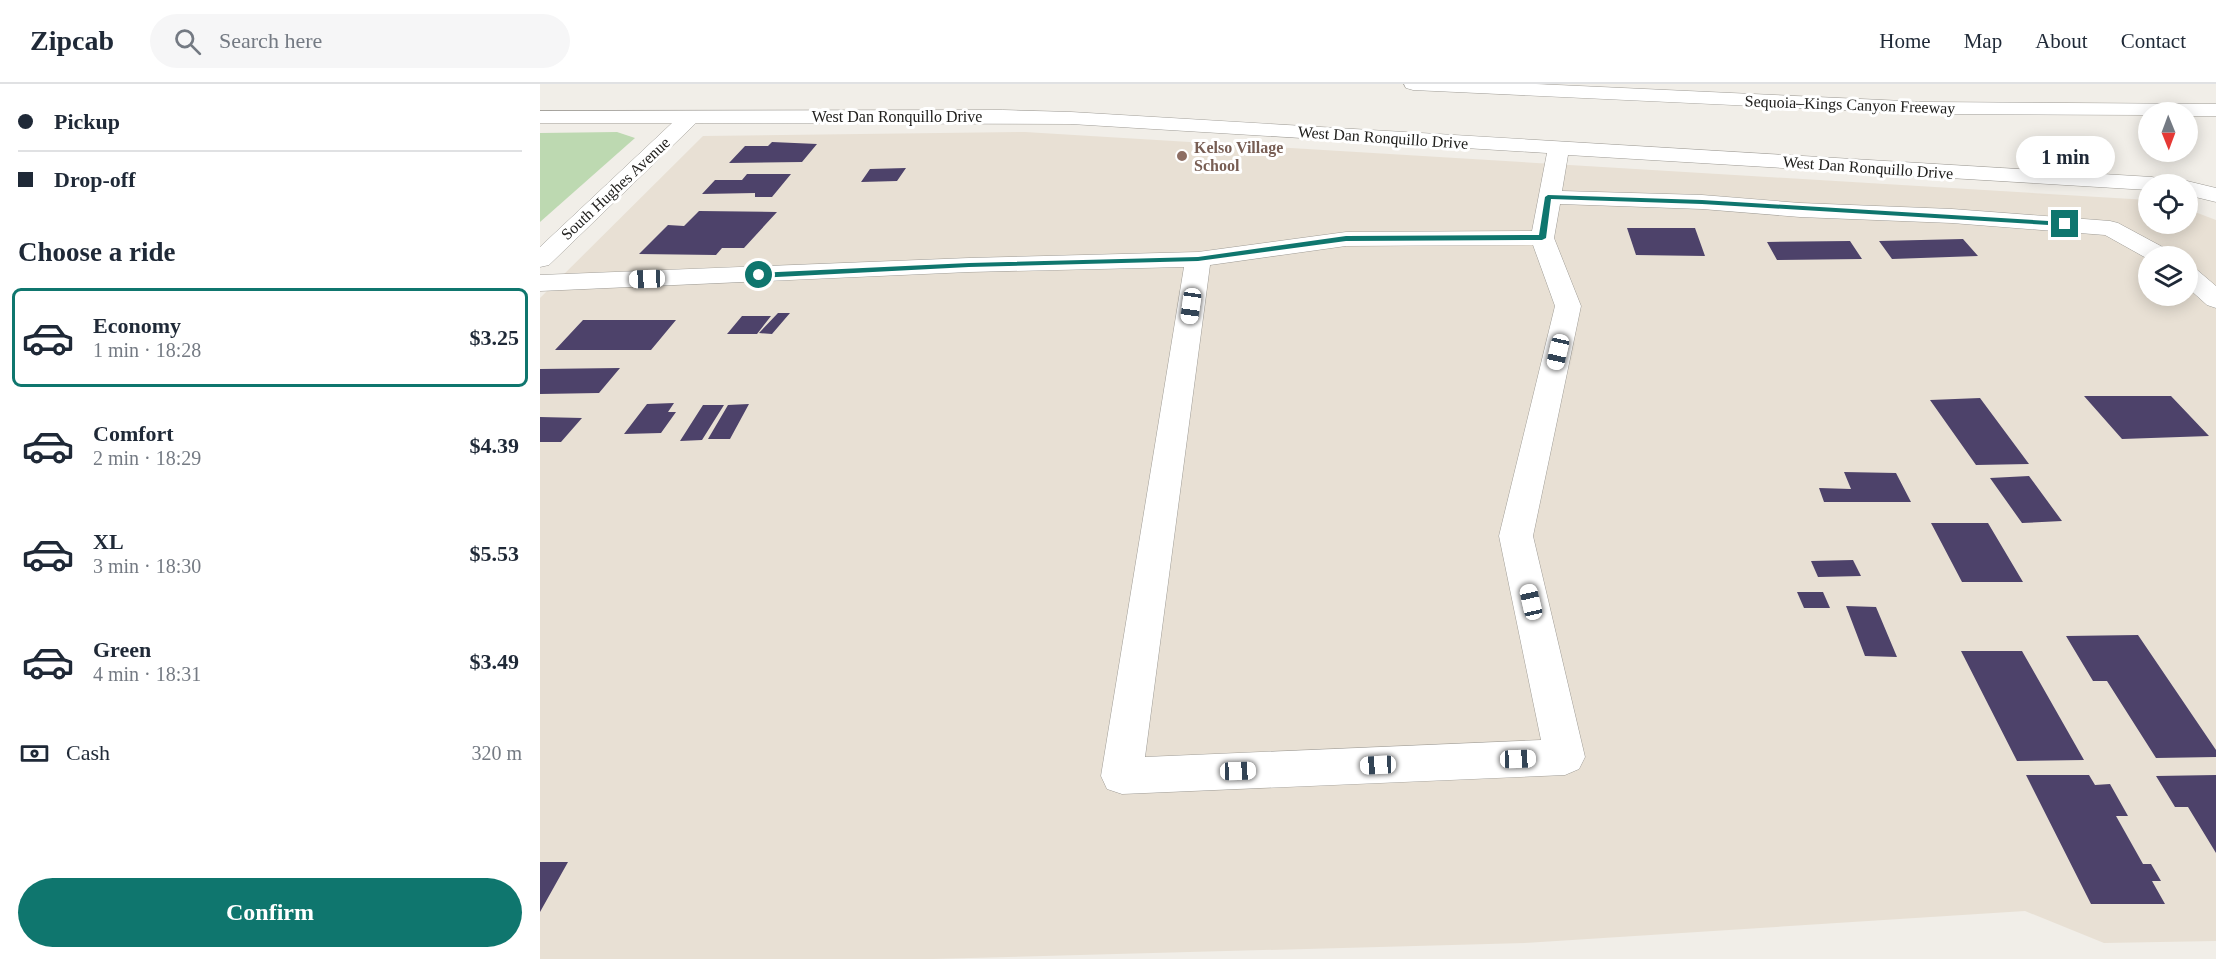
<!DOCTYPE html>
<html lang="en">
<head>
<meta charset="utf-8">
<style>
  :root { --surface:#fff; --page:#f6f6f7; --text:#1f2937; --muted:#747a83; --line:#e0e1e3; --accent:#0f766e }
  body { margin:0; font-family:Georgia,serif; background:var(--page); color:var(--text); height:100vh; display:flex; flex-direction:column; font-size:22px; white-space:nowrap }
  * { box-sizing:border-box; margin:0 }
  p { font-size:20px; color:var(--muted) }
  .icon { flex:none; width:33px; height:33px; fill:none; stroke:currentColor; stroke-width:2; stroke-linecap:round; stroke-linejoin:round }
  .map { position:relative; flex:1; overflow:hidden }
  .drawer { display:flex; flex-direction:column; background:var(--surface); width:540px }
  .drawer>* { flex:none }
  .banner { display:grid; align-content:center; height:132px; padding:0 18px; background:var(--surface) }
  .needle { width:39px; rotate:179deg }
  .fabs { position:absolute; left:1598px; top:18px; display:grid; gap:12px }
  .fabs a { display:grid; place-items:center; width:60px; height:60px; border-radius:50%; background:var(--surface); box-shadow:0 3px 15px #0003; font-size:30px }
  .end { position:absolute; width:27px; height:27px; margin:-14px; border:8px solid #0f766e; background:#fff; box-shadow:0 0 0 3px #fff }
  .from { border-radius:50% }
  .bubble { position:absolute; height:42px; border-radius:21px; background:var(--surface); box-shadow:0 3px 15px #0003; font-size:20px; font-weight:600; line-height:42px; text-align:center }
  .car { position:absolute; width:18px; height:36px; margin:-18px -9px; border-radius:8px; box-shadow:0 0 4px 2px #0007; background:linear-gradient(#fff 24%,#345 0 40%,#fff 0 76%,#345 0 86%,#fff 0) }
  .banner b { display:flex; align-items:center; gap:21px; height:57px; font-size:22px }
  .banner b+b { border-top:2px solid var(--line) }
  .banner i { width:15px; height:15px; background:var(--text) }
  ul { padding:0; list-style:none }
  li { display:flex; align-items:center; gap:18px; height:99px; margin:0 12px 9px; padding:0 6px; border:3px solid transparent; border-radius:9px }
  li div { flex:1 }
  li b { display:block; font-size:22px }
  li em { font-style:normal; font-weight:600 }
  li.on { border-color:var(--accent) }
  li>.icon { width:54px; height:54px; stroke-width:1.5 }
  h2 { padding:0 18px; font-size:27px; line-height:72px }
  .pay { display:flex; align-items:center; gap:15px; height:66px; padding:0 18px; font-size:22px }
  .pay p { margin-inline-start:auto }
  .action { display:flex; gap:12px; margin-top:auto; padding:12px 18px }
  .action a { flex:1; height:69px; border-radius:36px; background:var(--accent); color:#fff; font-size:24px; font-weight:600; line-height:69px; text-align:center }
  header { display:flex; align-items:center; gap:36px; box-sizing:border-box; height:84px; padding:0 30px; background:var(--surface); border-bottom:2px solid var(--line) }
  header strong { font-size:28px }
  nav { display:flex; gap:33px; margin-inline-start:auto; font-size:21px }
  .search { width:420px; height:54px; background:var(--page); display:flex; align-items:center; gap:15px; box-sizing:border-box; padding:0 21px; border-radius:33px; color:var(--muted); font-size:22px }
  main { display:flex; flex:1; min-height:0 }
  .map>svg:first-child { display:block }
</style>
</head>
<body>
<header>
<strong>Zipcab</strong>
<div class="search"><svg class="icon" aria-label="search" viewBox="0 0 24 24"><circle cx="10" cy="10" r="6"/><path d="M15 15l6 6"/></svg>Search here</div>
<nav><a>Home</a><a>Map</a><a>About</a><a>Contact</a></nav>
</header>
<main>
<section class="drawer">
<div class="banner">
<b><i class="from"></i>Pickup</b>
<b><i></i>Drop-off</b>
</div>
<h2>Choose a ride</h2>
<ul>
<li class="on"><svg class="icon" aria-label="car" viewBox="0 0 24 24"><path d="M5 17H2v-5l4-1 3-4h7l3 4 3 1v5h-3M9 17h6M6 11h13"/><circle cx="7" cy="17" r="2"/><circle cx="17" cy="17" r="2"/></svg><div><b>Economy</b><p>1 min · 18:28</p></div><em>$3.25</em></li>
<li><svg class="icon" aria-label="car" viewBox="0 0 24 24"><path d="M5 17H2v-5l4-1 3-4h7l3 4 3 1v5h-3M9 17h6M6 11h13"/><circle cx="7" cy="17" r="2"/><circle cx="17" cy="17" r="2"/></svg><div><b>Comfort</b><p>2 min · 18:29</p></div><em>$4.39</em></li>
<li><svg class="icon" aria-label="car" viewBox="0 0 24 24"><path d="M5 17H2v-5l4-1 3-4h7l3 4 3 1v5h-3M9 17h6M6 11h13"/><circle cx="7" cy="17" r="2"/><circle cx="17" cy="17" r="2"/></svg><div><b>XL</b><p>3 min · 18:30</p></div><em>$5.53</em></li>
<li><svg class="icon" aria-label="car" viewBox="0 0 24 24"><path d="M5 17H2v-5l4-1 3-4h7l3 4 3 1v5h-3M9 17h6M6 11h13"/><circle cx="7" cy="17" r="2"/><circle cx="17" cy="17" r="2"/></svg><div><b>Green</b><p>4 min · 18:31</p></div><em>$3.49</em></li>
</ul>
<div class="pay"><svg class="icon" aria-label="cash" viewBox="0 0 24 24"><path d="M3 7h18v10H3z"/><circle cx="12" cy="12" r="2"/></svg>Cash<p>320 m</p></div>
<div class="action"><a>Confirm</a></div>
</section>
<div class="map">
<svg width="1676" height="875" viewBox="0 0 1676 875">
  <rect width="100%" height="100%" fill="#f1eee8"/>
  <path fill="#e8e0d4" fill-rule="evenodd" d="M485,48l1123,68v24h39v-15l29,11v721l-112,2 -79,-32 -500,32 -592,16h-393v-661l163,-162zM1608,172h39v40h-39z"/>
  <path fill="#bdd9b1" d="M77,48l18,6 -95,84v-89z"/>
  <path fill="#4d426a" d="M232,58l45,2 -15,18 -73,1 16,-17h23z
    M366,84l-9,13 -36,1 9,-13z
    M207,90h44l-19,23h-17v-4l-53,1 13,-14h27z
    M159,127l78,1 -33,36h-22l-6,7 -77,-1 29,-29 16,1z
    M1087,144h68l10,28 -69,-1z
    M1423,155l15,17 -86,3 -13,-18z
    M1310,157l12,18 -85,1 -10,-18z
    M238,229h12l-18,21 -13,-1z
    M202,232h29l-14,18h-30z
    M43,236h93l-25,30h-96z
    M80,284l-21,25 -59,1v-25z
    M1544,312h87l38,40 -87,3z
    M1440,314l49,66 -53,1 -46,-65z
    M134,319l-6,9h8l-15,21 -37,1 23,-30z
    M209,320l-19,35h-22l20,-34z
    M163,321h21l-22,35 -22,1z
    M0,333l42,1 -21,24h-21z
    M1304,388l52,1 15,29h-87l-5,-14 32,1z
    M1489,392l33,45 -40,2 -32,-45z
    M1391,439h57l35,59h-61z
    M1313,476l8,16 -43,1 -7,-16z
    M1257,508h26l7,16h-26z
    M1306,522l30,1 21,50 -32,-1z
    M1598,551l78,115v7l-60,1 -49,-77h-14l-27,-45z
    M1421,567h61l62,109 -67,1z
    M1486,691h63l6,10 15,-1 18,32h-12l27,48h8l10,17h-9l13,23h-74z
    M1676,691v78l-28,-46h-13l-19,-31z
    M0,778h28l-28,50z"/>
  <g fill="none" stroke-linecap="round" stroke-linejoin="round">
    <g stroke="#9f9c96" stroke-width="1">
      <path id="minor" d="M463,26l68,2 1081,65 8,2 3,5h-15v6l-580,-35 -6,36 140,4 98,8 152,6 158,12 8,2 52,28 3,5h-25v3l-43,-24 -153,-12 -152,-6 -98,-8 -142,-5 -6,34 27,68 -48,230 52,221 -6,12 -14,6 -443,19 -15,-5 -6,-13 83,-509 -215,5 -429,19v-16l429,-17 229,-6 148,-20 186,-1 15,-78 -476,-29 -375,-1 -147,142 -9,2v-20l132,-124h-132v-12zM993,161l22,61 -56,230 42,204 -396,17 65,-492 136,-19z
        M1647,97l29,7v14l-29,-7v-11h-9z
        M1647,182l9,3 20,17v22l-9,-3 -20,-18z"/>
    </g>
    <g stroke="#9f9c96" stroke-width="1">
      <path id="highway" d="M864,0h132l390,18 290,2v12h-29v-4h-39v3l-222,-1 -513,-24 -7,-2z"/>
    </g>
    <use href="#minor" fill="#fff" fill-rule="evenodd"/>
    <use href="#highway" fill="#fff" fill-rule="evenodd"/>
  </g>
  <path fill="#0f766e" d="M1008,111l154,5 363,22 3,2 -3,2 -363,-22 -151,-5 -5,39 -4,2 -196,1 -148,20 -229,6 -210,11 -3,-3 3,-2 210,-10 229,-6 148,-21 193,-1 6,-38z"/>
  <circle fill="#8d6e63" stroke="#fff" stroke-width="2" cx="642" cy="72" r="6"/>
  <g text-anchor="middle" stroke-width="6" stroke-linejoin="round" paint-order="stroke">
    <g font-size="16" fill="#21201e" stroke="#fff">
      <text transform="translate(1310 20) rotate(2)" y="6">Sequoia–Kings Canyon Freeway</text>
      <text x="357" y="38">West Dan Ronquillo Drive</text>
      <text transform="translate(843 53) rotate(4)" y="6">West Dan Ronquillo Drive</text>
      <text transform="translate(1328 83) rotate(4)" y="6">West Dan Ronquillo Drive</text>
      <text transform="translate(75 104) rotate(-43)" y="6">South Hughes Avenue</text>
    </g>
    <g font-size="16" font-weight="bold" fill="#785e54" stroke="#fff" text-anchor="start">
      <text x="654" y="69">Kelso Village<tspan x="654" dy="18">School</tspan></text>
    </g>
  </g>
</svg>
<div class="fabs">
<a><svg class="needle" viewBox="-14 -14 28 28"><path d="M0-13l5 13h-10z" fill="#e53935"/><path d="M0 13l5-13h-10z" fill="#747a83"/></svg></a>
<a><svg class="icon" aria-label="locate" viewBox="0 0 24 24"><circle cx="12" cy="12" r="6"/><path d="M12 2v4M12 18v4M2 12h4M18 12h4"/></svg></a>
<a><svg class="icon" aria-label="layers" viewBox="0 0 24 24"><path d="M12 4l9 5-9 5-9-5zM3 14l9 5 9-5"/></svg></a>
</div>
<i class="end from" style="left:219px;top:191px"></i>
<i class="end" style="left:1525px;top:140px"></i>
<div class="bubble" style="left:1476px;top:52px;width:99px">1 min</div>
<i class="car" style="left:107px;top:195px;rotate:268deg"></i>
<i class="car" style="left:651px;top:222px;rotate:188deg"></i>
<i class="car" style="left:1018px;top:268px;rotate:193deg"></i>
<i class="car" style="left:991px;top:518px;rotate:347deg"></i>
<i class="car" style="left:978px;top:675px;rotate:88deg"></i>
<i class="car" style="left:838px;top:681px;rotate:267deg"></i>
<i class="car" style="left:698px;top:687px;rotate:88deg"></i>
</div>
</main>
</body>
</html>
